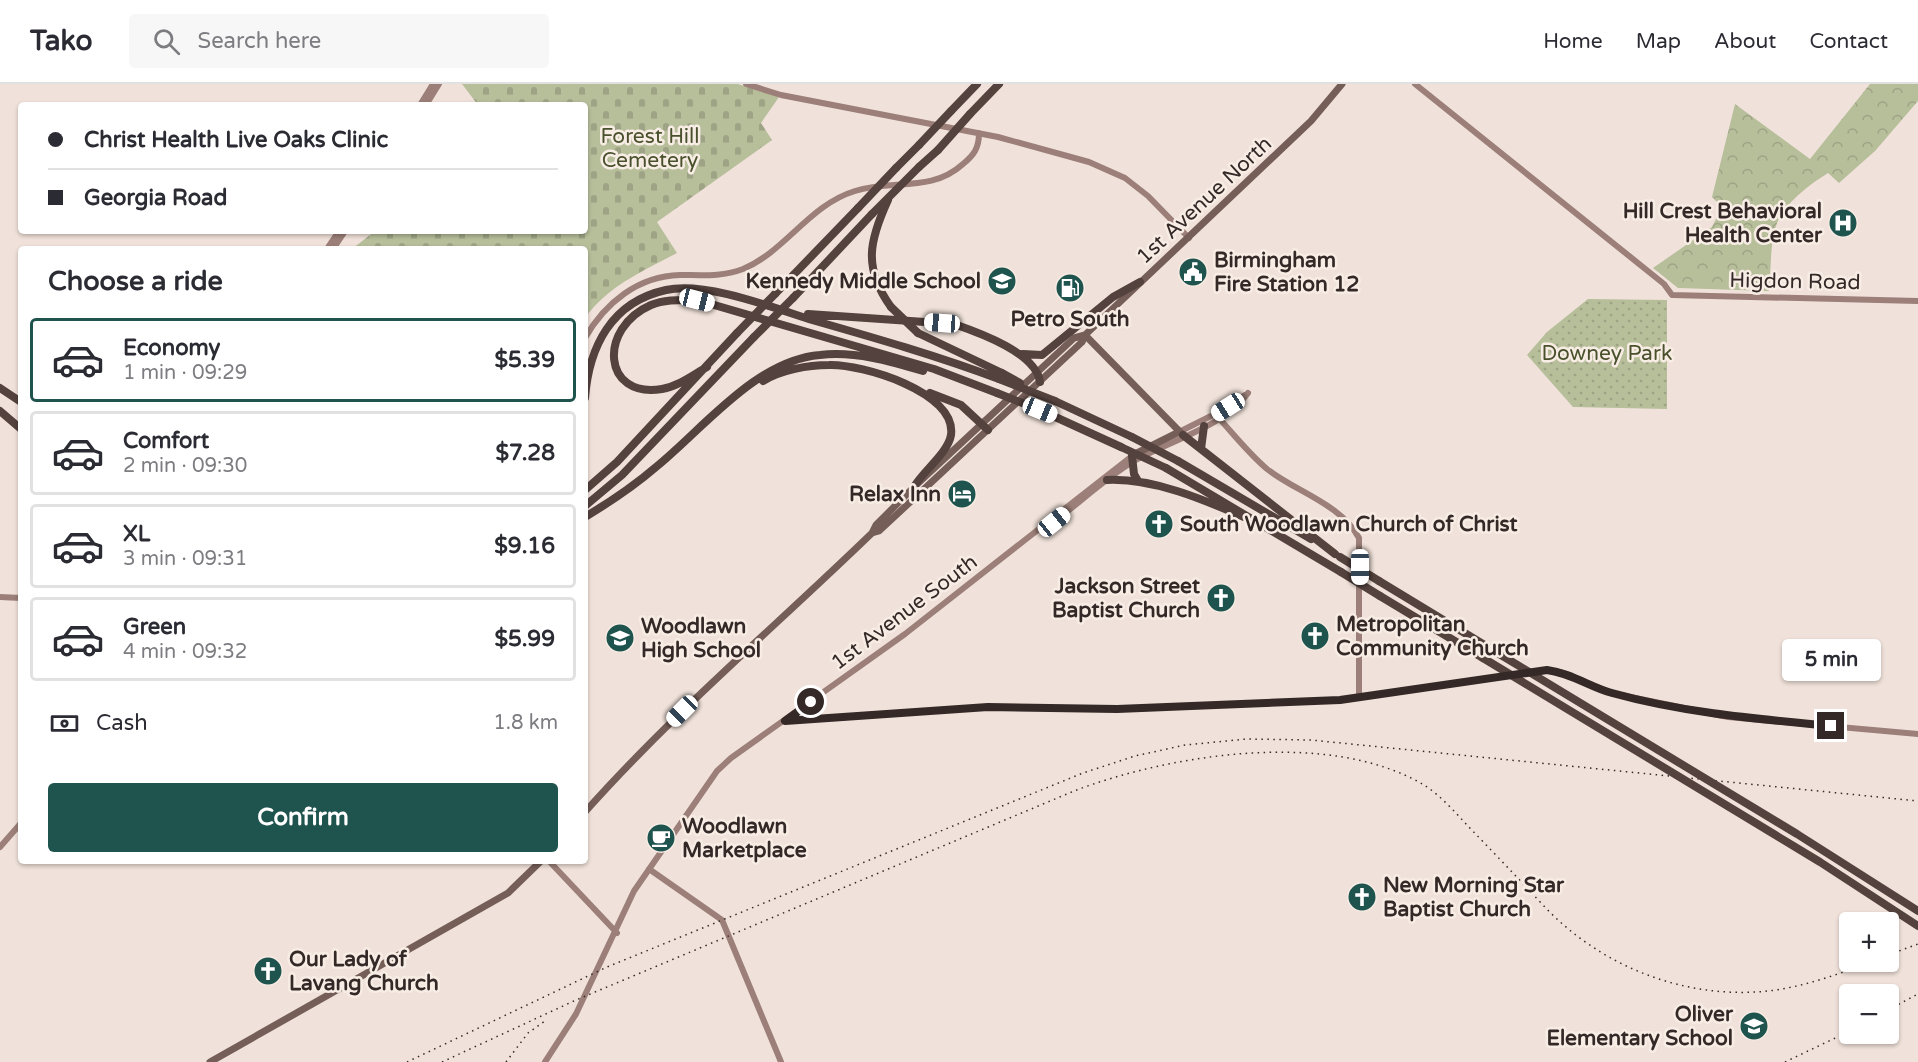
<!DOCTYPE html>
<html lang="en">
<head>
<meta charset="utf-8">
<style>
  :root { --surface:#fff; --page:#f7f7f7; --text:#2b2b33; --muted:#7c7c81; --line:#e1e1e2; --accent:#1f534e }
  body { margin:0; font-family:"Varela Round",sans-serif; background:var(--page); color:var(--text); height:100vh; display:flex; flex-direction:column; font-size:22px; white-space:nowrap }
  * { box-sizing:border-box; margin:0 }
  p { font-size:20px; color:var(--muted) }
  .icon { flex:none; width:33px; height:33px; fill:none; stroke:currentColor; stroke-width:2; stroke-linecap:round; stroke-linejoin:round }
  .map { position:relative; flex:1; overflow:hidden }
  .details { position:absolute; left:18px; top:162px; width:570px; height:618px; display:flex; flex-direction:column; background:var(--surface); border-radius:6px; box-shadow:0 2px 4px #0004 }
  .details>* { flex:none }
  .hud { position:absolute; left:18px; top:18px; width:570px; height:132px; border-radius:6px; box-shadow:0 2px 4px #0004; display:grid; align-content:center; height:132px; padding:0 30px; background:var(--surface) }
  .fabs { position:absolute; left:1839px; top:828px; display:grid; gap:12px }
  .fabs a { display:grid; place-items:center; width:60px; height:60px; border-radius:6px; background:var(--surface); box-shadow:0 2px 4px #0004; font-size:30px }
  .end { position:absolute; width:27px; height:27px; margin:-14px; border:8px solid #342927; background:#fff; box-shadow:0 0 0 3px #fff }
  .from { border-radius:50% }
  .bubble { position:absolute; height:42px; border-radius:6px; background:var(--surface); box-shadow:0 2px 4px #0004; font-size:20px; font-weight:700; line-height:42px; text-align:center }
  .car { position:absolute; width:18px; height:36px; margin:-18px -9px; border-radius:8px; box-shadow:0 0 4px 2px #0007; background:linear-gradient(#fff 24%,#345 0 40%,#fff 0 76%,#345 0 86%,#fff 0) }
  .hud b { display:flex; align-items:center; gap:21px; height:57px; font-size:22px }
  .hud b+b { border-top:2px solid var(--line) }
  .hud i { width:15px; height:15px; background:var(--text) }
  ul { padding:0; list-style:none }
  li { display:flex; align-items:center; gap:18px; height:84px; margin:0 12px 9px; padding:0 18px; border:3px solid var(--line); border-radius:6px }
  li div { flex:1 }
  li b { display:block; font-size:22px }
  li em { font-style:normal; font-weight:700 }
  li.selected { border-color:var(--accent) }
  li>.icon { width:54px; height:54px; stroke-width:1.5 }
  h2 { padding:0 30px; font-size:27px; line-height:72px }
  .pay { display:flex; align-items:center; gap:15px; height:66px; padding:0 30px; font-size:22px }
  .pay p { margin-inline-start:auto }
  .primary-button { display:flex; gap:12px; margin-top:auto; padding:12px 30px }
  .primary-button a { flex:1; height:69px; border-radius:6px; background:var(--accent); color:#fff; font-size:24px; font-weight:700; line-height:69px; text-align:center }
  header { display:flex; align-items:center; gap:36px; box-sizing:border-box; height:84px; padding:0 30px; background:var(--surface); border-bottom:2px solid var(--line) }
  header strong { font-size:28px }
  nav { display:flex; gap:33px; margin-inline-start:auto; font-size:21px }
  .search { width:420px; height:54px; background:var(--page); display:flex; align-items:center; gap:15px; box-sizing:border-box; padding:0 21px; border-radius:6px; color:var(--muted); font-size:22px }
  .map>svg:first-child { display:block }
</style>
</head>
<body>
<header>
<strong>Tako</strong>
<div class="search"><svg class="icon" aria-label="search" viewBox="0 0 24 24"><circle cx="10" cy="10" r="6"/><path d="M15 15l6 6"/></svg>Search here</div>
<nav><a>Home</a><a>Map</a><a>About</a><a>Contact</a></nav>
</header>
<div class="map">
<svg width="1918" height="978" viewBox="0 0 1918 978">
  <defs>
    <pattern id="forest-crowns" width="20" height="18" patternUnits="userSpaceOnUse" patternTransform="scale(1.5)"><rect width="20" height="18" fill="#b7be9a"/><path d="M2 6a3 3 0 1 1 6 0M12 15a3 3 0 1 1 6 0" fill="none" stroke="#9ea385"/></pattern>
    <pattern id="cemetery-stones" width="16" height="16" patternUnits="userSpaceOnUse" patternTransform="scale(1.5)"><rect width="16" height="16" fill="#b7be9a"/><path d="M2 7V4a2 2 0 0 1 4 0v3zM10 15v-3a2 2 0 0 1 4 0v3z" fill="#9ea385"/></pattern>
    <pattern id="park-dots" width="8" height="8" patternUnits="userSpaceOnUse" patternTransform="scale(1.5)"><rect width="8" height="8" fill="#b7be9a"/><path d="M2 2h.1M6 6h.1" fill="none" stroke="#9ea385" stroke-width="1.8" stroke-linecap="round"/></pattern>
  </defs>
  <rect width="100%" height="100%" fill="#f0e2da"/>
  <path fill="url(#forest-crowns)" d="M1870,0h48v17l-43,50 -36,32 -11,-10c-19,12 -45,31 -52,53 -6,17 -5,47 -7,65l-91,-3 -25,-20 59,-41 10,-20 -10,-10 23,-93 75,55z"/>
  <path fill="url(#cemetery-stones)" d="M462,0h276l41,13 -18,26 11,17 -115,82 20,31c-34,18 -69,33 -92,65v-69h-233l23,-18h210v-126h-107z"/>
  <path fill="url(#park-dots)" d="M1588,215l79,1v109l-94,-2 -46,-52 20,-23z"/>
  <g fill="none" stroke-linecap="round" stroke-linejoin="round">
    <path stroke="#9b7f78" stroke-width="6" d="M746,0l35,11 217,42 91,25 36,16 23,18 41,42
      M1415,0l249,200 8,11 246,6
      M420,21l13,-21
      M426,21l13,-21
      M327,165l12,-18
      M333,165l12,-18
      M585,254c20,-35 53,-62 95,-63 22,0 42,2 63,-6 43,-18 66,-64 112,-78 38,-12 76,2 108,-27 11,-9 16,-16 16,-31
      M1215,330c17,18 33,39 52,55 29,23 74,35 92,69v158
      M1179,348l36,-18 30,-19
      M1064,430c23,-18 45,-38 70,-53 35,-20 91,-35 114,-68
      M0,513l21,1
      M785,637l203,-14 129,2 223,-9 207,-30 17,3 47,20 117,24 190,17
      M0,763l21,-24
      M549,777l68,72
      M649,785l73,51 59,142
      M545,978l31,-48 58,-123 83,-120 14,-13 174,-124 227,-178"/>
    <path stroke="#755e58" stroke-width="7" d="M1085,251l98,100
      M1133,371l46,-23
      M872,449l7,-2 203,-189 3,-7 226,-214 31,-37
      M585,728c89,-100 191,-186 287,-279l4,-8 38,-38 160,-149 11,-3
      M210,978l298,-169 33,-32"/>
    <path stroke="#54423e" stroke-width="8" d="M951,27l26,-27
      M970,30l29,-30
      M919,83l19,-17
      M896,84l23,-23
      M888,116c-19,41 -25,68 3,107
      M775,210l83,-86
      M793,214l79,-84
      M808,230l146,10c26,9 82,29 86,58
      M918,249l84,40
      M1023,270l19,1 71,-58 27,-15
      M707,283c-14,8 -28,19 -45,22 -60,10 -64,-61 -11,-84 14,-6 31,-5 46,-5l237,69 63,24
      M763,297c18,-11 45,-16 66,-16 33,-1 128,27 122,70 -3,18 -28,36 -37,52
      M0,304l21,14
      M930,309l31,12 27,25
      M585,314c4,-51 26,-96 81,-108 39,-9 108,18 146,30 63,18 126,36 187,59
      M1055,317l77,36
      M1040,326l81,37
      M0,327l21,18
      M1183,351l152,119
      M1201,365l3,-23
      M1132,372l2,18 4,7
      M1178,377l133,78
      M1166,384l175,104
      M1107,396c46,-2 95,19 137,37
      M585,406l32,-28 120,-129
      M585,422l37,-31 132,-138
      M585,433c25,-15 49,-31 71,-50 47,-38 100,-107 164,-112 35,-4 70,6 103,16
      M1379,497l117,71
      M1380,512l103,62"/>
    <path stroke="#342927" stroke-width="1.5" stroke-dasharray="1.5 4.5" stroke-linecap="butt" d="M1888,871l30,-11
      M1888,926l30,-16
      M407,978l200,-95 476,-194 52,-17 50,-11 62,-6 64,1 607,61
      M442,978l134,-62 498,-209c97,-37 256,-62 350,-6 16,10 30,26 43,40 25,26 50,52 75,79 59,64 148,98 234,86 33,-5 65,-17 96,-28
      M506,978l22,-29 17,-12
      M1785,978l65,-31"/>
    <path stroke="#54423e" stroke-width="8" d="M919,61l32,-34
      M938,66l32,-36
      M858,124l38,-40
      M872,130l47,-47
      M891,223l27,26
      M737,249l38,-39
      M754,253l39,-39
      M1002,289l18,10
      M999,295l56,22
      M997,309l43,17
      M1132,353l46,24
      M1121,363l45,21
      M1340,473l39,24
      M1341,488l39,24
      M1496,568l301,182 121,77
      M1483,574l337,204 98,64"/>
  </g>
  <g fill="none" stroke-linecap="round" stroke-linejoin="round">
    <path stroke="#342927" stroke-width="8" d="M811,618l-26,19 203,-14 129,2 223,-9 207,-30c24,3 43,17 65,23 72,20 146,26 219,33"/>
  </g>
  <defs>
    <g id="hospital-disc" transform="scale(1.5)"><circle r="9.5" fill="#1f534e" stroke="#f8ede5"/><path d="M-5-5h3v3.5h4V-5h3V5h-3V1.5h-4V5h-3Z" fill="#fff"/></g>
    <g id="civic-disc" transform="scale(1.5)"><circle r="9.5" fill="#1f534e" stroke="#f8ede5"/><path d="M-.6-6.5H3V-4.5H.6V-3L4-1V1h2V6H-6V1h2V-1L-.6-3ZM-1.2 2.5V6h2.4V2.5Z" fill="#fff"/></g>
    <g id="school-disc" transform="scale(1.5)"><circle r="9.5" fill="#1f534e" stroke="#f8ede5"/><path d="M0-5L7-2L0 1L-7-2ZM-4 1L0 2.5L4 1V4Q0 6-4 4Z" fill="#fff"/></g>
    <g id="fuel-disc" transform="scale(1.5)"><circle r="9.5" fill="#1f534e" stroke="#f8ede5"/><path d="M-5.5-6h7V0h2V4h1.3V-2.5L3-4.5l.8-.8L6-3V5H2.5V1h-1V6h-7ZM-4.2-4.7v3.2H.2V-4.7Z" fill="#fff"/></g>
    <g id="hotel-disc" transform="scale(1.5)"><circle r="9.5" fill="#1f534e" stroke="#f8ede5"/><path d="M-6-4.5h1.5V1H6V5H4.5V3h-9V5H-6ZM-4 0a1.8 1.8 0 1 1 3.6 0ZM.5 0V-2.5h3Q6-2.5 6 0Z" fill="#fff"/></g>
    <g id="church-disc" transform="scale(1.5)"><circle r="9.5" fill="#1f534e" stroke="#f8ede5"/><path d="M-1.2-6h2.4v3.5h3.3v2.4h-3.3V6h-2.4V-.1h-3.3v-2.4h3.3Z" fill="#fff"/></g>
    <g id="cafe-disc" transform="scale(1.5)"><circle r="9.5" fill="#1f534e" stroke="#f8ede5"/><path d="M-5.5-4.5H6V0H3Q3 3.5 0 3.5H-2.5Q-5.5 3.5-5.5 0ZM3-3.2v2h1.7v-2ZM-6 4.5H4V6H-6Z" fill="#fff"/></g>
  </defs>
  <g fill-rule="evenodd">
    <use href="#hospital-disc" x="1843" y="139"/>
    <use href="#civic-disc" x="1193" y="188"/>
    <use href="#school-disc" x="1002" y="197"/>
    <use href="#fuel-disc" x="1070" y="204"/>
    <use href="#hotel-disc" x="962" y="410"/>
    <use href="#church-disc" x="1159" y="440"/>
    <use href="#church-disc" x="1221" y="514"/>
    <use href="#church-disc" x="1315" y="552"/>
    <use href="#school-disc" x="620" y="554"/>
    <use href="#cafe-disc" x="661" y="754"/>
    <use href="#church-disc" x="1362" y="813"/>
    <use href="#church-disc" x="268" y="887"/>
    <use href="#school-disc" x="1754" y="942"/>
  </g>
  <g text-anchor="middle" stroke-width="5" stroke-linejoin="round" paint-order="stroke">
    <g font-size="21" fill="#49512c" stroke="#f8ede5">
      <text x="650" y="59">Forest Hill<tspan x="650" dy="24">Cemetery</tspan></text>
      <text x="1607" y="276">Downey Park</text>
    </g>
    <g font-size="21" fill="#342927" stroke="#f8ede5">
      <text transform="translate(1204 116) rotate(-43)" y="7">1st Avenue North</text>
      <text transform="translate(1795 197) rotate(1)" y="7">Higdon Road</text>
      <text transform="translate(904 528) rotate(-37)" y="7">1st Avenue South</text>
    </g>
    <g font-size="21" font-weight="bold" fill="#342927" stroke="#f8ede5" text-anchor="start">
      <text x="1822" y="134" text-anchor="end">Hill Crest Behavioral<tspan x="1822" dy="24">Health Center</tspan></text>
      <text x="1214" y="183">Birmingham<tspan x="1214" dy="24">Fire Station 12</tspan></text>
      <text x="981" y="204" text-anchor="end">Kennedy Middle School</text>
      <text x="1070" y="242" text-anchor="middle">Petro South</text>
      <text x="941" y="417" text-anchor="end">Relax Inn</text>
      <text x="1180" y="447">South Woodlawn Church of Christ</text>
      <text x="1200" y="509" text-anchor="end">Jackson Street<tspan x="1200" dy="24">Baptist Church</tspan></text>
      <text x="1336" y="547">Metropolitan<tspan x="1336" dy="24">Community Church</tspan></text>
      <text x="641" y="549">Woodlawn<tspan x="641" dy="24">High School</tspan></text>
      <text x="682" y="749">Woodlawn<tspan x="682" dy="24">Marketplace</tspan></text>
      <text x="1383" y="808">New Morning Star<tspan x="1383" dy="24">Baptist Church</tspan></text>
      <text x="289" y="882">Our Lady of<tspan x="289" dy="24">Lavang Church</tspan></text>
      <text x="1733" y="937" text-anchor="end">Oliver<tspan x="1733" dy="24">Elementary School</tspan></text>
    </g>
  </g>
</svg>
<div class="fabs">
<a>+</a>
<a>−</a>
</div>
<i class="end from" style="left:811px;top:618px"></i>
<i class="end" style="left:1831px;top:642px"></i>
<div class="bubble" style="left:1782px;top:555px;width:99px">5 min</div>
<i class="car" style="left:697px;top:216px;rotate:104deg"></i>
<i class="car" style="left:942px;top:239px;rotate:274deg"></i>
<i class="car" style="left:1228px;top:323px;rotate:238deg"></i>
<i class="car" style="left:1040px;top:326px;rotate:112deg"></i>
<i class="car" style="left:1054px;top:438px;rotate:51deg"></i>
<i class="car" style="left:1360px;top:483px;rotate:180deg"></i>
<i class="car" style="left:682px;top:627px;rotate:225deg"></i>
<div class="hud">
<b><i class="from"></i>Christ Health Live Oaks Clinic</b>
<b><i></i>Georgia Road</b>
</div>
<section class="details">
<h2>Choose a ride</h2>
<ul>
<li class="selected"><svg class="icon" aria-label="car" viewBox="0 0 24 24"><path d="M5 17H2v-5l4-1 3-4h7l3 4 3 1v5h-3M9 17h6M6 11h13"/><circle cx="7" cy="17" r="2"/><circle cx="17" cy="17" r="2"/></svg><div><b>Economy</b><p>1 min · 09:29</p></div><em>$5.39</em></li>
<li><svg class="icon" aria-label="car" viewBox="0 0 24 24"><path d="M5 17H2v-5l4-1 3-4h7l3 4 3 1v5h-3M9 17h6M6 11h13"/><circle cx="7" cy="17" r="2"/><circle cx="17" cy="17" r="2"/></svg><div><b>Comfort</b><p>2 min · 09:30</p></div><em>$7.28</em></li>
<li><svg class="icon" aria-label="car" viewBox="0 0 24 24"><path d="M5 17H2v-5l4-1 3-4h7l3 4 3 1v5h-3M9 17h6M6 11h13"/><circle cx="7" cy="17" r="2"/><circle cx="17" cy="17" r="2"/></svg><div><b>XL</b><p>3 min · 09:31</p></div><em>$9.16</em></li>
<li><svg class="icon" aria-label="car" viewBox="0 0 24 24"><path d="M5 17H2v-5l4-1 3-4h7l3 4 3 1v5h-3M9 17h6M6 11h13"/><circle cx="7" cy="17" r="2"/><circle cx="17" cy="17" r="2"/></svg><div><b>Green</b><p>4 min · 09:32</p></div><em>$5.99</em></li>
</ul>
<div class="pay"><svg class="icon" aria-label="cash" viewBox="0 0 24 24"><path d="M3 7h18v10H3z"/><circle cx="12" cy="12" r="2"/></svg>Cash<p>1.8 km</p></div>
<div class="primary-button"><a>Confirm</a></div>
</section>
</div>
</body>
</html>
